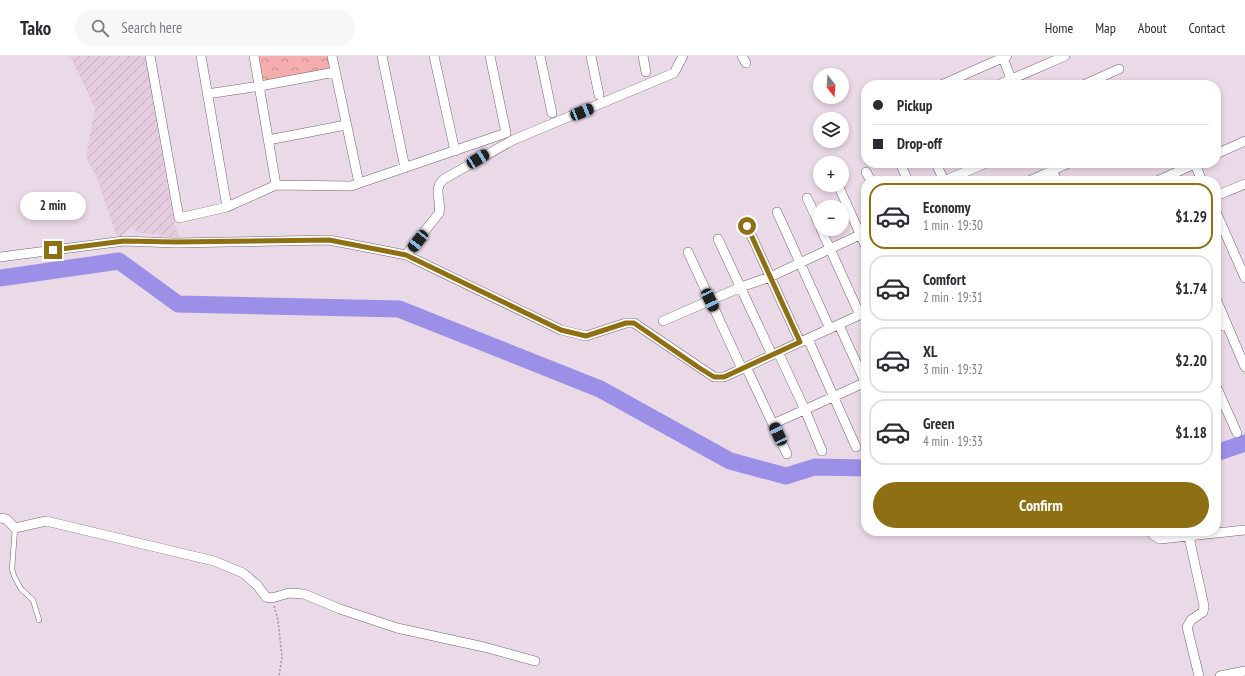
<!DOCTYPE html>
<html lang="en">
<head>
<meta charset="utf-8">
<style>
  :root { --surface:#fff; --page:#f7f7f7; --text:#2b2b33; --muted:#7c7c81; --line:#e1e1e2; --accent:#8e6f13 }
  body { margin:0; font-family:"PT Sans Narrow",sans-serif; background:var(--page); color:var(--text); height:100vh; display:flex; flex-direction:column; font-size:15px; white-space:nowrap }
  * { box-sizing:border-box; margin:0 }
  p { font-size:13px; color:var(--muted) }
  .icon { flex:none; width:22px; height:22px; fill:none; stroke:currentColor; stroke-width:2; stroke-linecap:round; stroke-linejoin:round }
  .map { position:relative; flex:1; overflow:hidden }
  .side { position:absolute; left:861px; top:120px; width:360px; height:360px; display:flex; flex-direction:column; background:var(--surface); border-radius:16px; box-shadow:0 2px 6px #0003 }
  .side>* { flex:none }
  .guide { position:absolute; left:861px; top:24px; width:360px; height:88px; border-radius:16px; box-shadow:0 2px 6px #0003; display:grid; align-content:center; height:88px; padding:0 12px; background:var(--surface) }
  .needle { width:26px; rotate:163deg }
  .tools { position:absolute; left:813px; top:12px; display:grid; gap:8px }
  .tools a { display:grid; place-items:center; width:36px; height:36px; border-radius:50%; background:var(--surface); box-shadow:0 2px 6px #0003; font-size:20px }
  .end { position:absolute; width:18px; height:18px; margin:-9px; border:5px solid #8e6f13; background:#fff; box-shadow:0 0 0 2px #fff }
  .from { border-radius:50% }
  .bubble { position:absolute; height:28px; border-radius:14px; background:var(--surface); box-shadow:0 2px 6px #0003; font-size:13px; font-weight:700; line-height:28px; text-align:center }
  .car { position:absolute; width:12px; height:24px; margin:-12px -6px; border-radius:5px; box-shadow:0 0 3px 1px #0007; background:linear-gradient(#222 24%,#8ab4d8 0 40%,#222 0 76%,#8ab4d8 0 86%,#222 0) }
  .guide b { display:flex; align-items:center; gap:14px; height:38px; font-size:15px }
  .guide b+b { border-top:1px solid var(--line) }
  .guide i { width:10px; height:10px; background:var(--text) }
  ul { padding:7px 0 0; list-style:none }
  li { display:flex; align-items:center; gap:12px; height:66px; margin:0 8px 6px; padding:0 4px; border:2px solid var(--line); border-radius:16px }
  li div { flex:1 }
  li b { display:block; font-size:15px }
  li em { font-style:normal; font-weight:700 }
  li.selected { border-color:var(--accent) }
  li>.icon { width:36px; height:36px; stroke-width:1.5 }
  .cta { display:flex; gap:8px; margin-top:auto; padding:8px 12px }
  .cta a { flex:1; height:46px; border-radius:24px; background:var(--accent); color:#fff; font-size:16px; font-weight:700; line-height:46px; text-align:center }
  header { display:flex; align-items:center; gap:24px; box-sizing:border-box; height:56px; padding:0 20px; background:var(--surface); border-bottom:1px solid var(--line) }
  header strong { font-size:19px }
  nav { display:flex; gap:22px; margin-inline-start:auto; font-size:14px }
  .search { width:280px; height:36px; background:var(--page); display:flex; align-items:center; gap:10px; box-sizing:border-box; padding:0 14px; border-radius:22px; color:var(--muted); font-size:15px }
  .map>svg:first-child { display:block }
</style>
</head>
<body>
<header>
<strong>Tako</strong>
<div class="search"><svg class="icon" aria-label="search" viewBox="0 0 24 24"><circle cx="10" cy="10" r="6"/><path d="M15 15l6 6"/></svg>Search here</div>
<nav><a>Home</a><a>Map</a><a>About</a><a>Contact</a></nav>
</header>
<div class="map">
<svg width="1245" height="620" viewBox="0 0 1245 620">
  <defs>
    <pattern id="industrial-furrows" width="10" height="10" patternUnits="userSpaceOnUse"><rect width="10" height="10" fill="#e4ccde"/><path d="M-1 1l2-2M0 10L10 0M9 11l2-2" fill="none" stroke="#c4afbf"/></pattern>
    <pattern id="park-crowns" width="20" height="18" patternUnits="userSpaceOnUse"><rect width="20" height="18" fill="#f4aeae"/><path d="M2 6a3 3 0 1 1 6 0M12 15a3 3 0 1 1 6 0" fill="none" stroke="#c68e8e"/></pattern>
  </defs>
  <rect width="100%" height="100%" fill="#ead9e6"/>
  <path fill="url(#industrial-furrows)" d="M70,0h75l29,168h1l4,14 -42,-6 -5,-5 -12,10 -4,-3 -20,-58 -10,-19 9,-48 -13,-29z"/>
  <path fill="url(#park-crowns)" d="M254,0h78l3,16 -75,14z"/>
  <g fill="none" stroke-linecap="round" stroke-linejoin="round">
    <path stroke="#9b8fe8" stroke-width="17" d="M0,222l119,-17 59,43 221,5 201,80 130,72 56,15 29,-9 51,1
      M1216,397l29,-10"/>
    <g stroke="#746571" stroke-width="5.5">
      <path id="lane" d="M15,472l-3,41 2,7 7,13 12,11 6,20"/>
    </g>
    <g stroke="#746571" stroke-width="10">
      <path id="street" d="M150,0l29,162 48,-11 49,-22 75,1 155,-53 -16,-77
        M201,0l26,151
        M254,0l22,129
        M332,0l27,127
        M382,0l23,112
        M434,0l21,95
        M540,0l12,57
        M591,0l8,39
        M643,0l3,16
        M742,0l4,7
        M1003,2l10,26
        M941,29l66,-29
        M998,29l67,-29
        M1083,29l36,-16
        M207,38l53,-8 75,-14
        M268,84l78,-15
        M1216,98l29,-13
        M900,107l8,18
        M936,107l8,18
        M1049,107l8,18
        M1195,108l7,17
        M866,116l5,9
        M944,125l42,-18
        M1029,125l40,-18
        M1157,125l40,-18
        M838,129l28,62
        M1216,140l29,-12
        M807,142l13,28
        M777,156l53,117
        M1216,156l29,66
        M747,170l53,116
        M821,173l39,86
        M718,183l54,116
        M688,196l54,117
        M406,199l33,-42c3,-13 -7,-24 5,-34l69,-39 161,-67 9,-17
        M0,201l124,-16 51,2 154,-3 77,15 155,75 25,6 40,-13h8l80,54h10l142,-65
        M1216,243l29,68
        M663,265l78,-34 29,-10 96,-45
        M839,269l27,59
        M1216,272l10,-5
        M808,283l48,108
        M778,296l27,58 17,41
        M746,311l41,87
        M1216,330l21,47
        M773,368l93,-42
        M0,462l6,1 9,9 31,-7 168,40 29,12 14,12 9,12 6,1 17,-5 15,1 36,15 57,19 87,19 51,14
        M1152,475l1,4 7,4 85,-9
        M1189,481l15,69 -1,6 -12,8 -4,7 12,49
        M1220,620l25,-5"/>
    </g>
    <path stroke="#a0949e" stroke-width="1.5" stroke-dasharray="2 2" stroke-linecap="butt" d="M274,550l4,14 4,37 -3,19"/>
    <use href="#lane" stroke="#fff" stroke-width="4.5"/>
    <use href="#street" stroke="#fff" stroke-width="9"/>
  </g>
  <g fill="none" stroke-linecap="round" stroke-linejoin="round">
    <path stroke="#8e6f13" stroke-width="5" d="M53,194l71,-9 51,1 154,-2 77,15 155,75 25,6 40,-13h8l64,44 16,10h10l76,-35 -53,-116"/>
  </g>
</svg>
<div class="tools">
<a><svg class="needle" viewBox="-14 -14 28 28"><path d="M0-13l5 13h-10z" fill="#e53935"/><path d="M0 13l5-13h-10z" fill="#7c7c81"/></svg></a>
<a><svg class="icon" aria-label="layers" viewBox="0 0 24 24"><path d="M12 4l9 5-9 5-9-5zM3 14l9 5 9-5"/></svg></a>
<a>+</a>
<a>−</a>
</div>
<i class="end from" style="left:747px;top:170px"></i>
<i class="end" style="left:53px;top:194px"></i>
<div class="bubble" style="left:20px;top:136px;width:66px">2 min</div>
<i class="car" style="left:582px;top:56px;rotate:68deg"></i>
<i class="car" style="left:478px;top:103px;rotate:58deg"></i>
<i class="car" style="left:418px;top:185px;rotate:218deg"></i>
<i class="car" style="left:710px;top:244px;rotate:155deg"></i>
<i class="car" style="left:778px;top:378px;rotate:335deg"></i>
<div class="guide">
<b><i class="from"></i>Pickup</b>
<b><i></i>Drop-off</b>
</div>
<section class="side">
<ul>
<li class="selected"><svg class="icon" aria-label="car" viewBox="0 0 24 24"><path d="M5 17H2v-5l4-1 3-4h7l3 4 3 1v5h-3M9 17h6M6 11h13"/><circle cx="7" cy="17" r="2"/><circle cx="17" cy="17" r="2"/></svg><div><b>Economy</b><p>1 min · 19:30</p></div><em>$1.29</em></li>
<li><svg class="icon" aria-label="car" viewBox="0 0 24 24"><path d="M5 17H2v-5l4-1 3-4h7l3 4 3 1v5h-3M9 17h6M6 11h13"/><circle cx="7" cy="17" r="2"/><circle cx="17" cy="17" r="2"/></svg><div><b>Comfort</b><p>2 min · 19:31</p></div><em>$1.74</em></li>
<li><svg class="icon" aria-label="car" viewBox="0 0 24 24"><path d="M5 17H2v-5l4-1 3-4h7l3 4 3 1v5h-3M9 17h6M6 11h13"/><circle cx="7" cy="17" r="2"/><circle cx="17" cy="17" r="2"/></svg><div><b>XL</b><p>3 min · 19:32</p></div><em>$2.20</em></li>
<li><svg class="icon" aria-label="car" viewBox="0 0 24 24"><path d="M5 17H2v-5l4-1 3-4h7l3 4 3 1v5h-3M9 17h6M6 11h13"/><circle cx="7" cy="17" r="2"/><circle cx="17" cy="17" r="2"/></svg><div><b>Green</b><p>4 min · 19:33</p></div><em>$1.18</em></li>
</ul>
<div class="cta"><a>Confirm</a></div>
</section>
</div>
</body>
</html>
